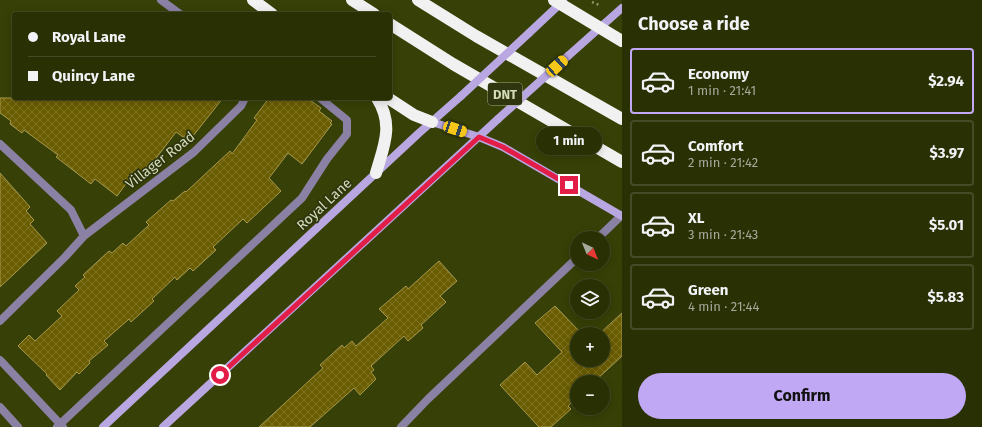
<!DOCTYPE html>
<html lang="en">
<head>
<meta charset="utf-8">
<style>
  :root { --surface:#293004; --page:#353c13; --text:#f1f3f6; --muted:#a5a99a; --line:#454b26; --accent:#c0a8f4 }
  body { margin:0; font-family:"Fira Sans",sans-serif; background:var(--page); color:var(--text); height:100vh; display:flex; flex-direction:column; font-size:15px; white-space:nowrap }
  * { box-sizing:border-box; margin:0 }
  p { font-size:13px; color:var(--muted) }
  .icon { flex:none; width:22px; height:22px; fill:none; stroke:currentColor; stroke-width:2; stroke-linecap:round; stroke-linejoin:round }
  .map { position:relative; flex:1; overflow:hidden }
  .panel { display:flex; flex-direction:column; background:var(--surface); width:360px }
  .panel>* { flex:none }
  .hud { position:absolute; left:12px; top:12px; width:380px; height:88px; border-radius:4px; box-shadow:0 2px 10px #0003,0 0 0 1px var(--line); display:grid; align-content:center; height:88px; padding:0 16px; background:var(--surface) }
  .needle { width:26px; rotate:137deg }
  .tools { position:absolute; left:570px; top:231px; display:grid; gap:8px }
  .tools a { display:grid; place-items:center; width:40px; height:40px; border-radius:50%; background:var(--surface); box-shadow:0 2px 10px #0003,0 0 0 1px var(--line); font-size:20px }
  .end { position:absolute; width:18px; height:18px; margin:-9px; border:5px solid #e11d48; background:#fff; box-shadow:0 0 0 2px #fff }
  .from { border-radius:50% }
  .bubble { position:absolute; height:28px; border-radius:14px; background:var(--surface); box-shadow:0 2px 10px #0003,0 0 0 1px var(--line); font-size:13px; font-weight:700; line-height:28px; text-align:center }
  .car { position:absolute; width:12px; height:24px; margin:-12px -6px; border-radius:5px; box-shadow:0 0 3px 1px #0007; background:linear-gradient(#f5c518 24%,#345 0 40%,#f5c518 0 76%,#345 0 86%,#f5c518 0) }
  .hud b { display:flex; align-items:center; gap:14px; height:38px; font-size:15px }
  .hud b+b { border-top:1px solid var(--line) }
  .hud i { width:10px; height:10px; background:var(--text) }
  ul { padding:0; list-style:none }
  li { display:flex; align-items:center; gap:12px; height:66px; margin:0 8px 6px; padding:0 8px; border:2px solid var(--line); border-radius:4px }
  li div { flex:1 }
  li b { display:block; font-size:15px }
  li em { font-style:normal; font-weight:700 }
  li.selected { border-color:var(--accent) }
  li>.icon { width:36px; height:36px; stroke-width:1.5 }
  h2 { padding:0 16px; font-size:18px; line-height:48px }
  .action { display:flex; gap:8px; margin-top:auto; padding:8px 16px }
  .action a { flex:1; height:46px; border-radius:24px; background:var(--accent); color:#111; font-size:16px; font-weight:700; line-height:46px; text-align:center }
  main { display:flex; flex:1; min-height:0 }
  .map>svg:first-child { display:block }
</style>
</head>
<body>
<main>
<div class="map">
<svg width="622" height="427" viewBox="0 0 622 427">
  <defs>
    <pattern id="building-cross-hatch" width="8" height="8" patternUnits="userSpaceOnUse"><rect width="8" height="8" fill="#6a5c00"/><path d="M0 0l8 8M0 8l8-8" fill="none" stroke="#7e7323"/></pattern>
  </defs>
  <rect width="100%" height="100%" fill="#374006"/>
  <path fill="url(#building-cross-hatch)" stroke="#a8994e" d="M0,98h223l-34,43 -13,-9 -35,46 -7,-5 -17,23 -22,-17 -4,5 -35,-27 2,-2 -34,-25 -2,3 -12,-9 1,-3 -11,-8z
    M269,98h38l14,10 -2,3 13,10 -2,2 2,1 -30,40 -14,-11 -19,25 12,13 -34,32 -4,-4 -30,28 3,3 -23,21 -3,-3 -13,12 -2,-3 -23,22 2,2 -23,21 -2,-3 -25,22 4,4 -19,16 1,2 -11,11 -2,-2 -17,18 -14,-15 1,-1 -29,-28 11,-11 6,6 27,-25 -5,-5 22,-21 -4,-4 10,-9 -2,-2 26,-24 3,2 11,-10 3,3 23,-21 -3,-3 25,-22 2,1 12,-10 1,1 44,-41 2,3 25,-34 -3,-2z
    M0,173l30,34 -4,4 8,9 -4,4 17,19 -47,44z
    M439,261l18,20 -17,15 6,6 -25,23 2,3 -15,13 -4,-5 -33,30 3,4 -3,2 5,7 -16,16 -6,-7 -44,39h-51l64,-59 -3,-3 22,-20 2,3 8,-7 4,5 32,-28 -9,-9 27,-23 2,3z
    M555,306l27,28h-5v26h26v-26h-4l23,-21v43l-28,26h-17v15l-9,9 3,3 -20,18h-12l-39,-42 25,-23 12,13 25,-23 -27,-29z"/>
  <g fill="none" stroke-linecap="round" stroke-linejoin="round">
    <path stroke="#8b9366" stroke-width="2.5" stroke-dasharray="2 3" stroke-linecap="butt" d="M592,2l7,3"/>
    <path stroke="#8b81a5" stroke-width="8" d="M598,238l24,-23
      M57,427l245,-229 25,-39 20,-25v-14l-27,-22
      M401,427l27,-28 149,-141"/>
    <path stroke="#8b81a5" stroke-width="8" d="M161,0l19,14
      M0,144l71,66 13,26
      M0,321l65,-64 19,-21 110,-84 47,-46 4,-8
      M0,360l63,67
      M0,407l18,20"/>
    <path stroke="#b9a7e1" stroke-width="8" d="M529,33l34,-32
      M568,56l54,-48
      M432,122l47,15 24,10 119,69
      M103,427l316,-294 42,-37
      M163,427l335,-308"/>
    <path stroke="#f1f1f1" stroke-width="12" d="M253,0l19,14
      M352,0l22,14
      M418,0l58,36 146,83
      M554,0l68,41
      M390,24l63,40 169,98
      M388,98l26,17 18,7
      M376,173c8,-28 18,-48 1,-75"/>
    <path stroke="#b9a7e1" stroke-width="8" d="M461,96l68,-63
      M498,119l70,-63"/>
  </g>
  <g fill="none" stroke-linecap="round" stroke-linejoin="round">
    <path stroke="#e11d48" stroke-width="5" d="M220,375l259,-238 24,10 66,38"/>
  </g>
  <g text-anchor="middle" stroke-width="3.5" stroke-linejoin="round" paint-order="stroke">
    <rect fill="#2e350f" stroke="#a2a985" stroke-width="1" x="488" y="83" width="34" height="22" rx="3"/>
    <g font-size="13" font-weight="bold" fill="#d3dbb8">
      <text x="505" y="99">DNT</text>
    </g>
    <g font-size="14" fill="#d3dbb8" stroke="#2e350f">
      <text transform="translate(160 160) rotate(-38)" y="5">Villager Road</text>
      <text transform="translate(324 204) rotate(-43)" y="5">Royal Lane</text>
    </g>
  </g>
</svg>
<div class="tools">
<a><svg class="needle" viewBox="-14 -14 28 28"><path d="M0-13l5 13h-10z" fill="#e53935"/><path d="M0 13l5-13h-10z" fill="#a5a99a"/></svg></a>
<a><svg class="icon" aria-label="layers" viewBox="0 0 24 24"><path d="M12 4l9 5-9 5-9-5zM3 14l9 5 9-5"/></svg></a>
<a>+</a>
<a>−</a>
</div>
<i class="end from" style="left:220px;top:375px"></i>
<i class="end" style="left:569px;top:185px"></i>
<div class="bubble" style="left:536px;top:127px;width:66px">1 min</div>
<i class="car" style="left:557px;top:66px;rotate:48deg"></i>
<i class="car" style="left:455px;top:129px;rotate:108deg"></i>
<div class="hud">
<b><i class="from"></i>Royal Lane</b>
<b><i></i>Quincy Lane</b>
</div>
</div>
<section class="panel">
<h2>Choose a ride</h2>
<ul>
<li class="selected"><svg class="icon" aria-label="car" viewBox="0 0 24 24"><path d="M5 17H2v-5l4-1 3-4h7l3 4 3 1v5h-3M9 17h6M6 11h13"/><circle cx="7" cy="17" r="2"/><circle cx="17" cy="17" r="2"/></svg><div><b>Economy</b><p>1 min · 21:41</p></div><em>$2.94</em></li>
<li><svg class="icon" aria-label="car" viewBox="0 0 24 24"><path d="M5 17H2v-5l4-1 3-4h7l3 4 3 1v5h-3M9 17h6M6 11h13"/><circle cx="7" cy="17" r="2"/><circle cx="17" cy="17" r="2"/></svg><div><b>Comfort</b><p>2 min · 21:42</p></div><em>$3.97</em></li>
<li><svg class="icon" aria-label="car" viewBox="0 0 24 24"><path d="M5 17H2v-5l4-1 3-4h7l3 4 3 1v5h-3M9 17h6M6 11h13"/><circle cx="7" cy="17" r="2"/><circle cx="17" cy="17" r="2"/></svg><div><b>XL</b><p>3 min · 21:43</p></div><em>$5.01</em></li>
<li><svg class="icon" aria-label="car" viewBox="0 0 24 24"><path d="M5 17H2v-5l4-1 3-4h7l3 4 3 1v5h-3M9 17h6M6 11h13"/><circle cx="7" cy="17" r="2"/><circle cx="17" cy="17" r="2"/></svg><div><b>Green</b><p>4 min · 21:44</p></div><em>$5.83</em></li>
</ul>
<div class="action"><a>Confirm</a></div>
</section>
</main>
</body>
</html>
